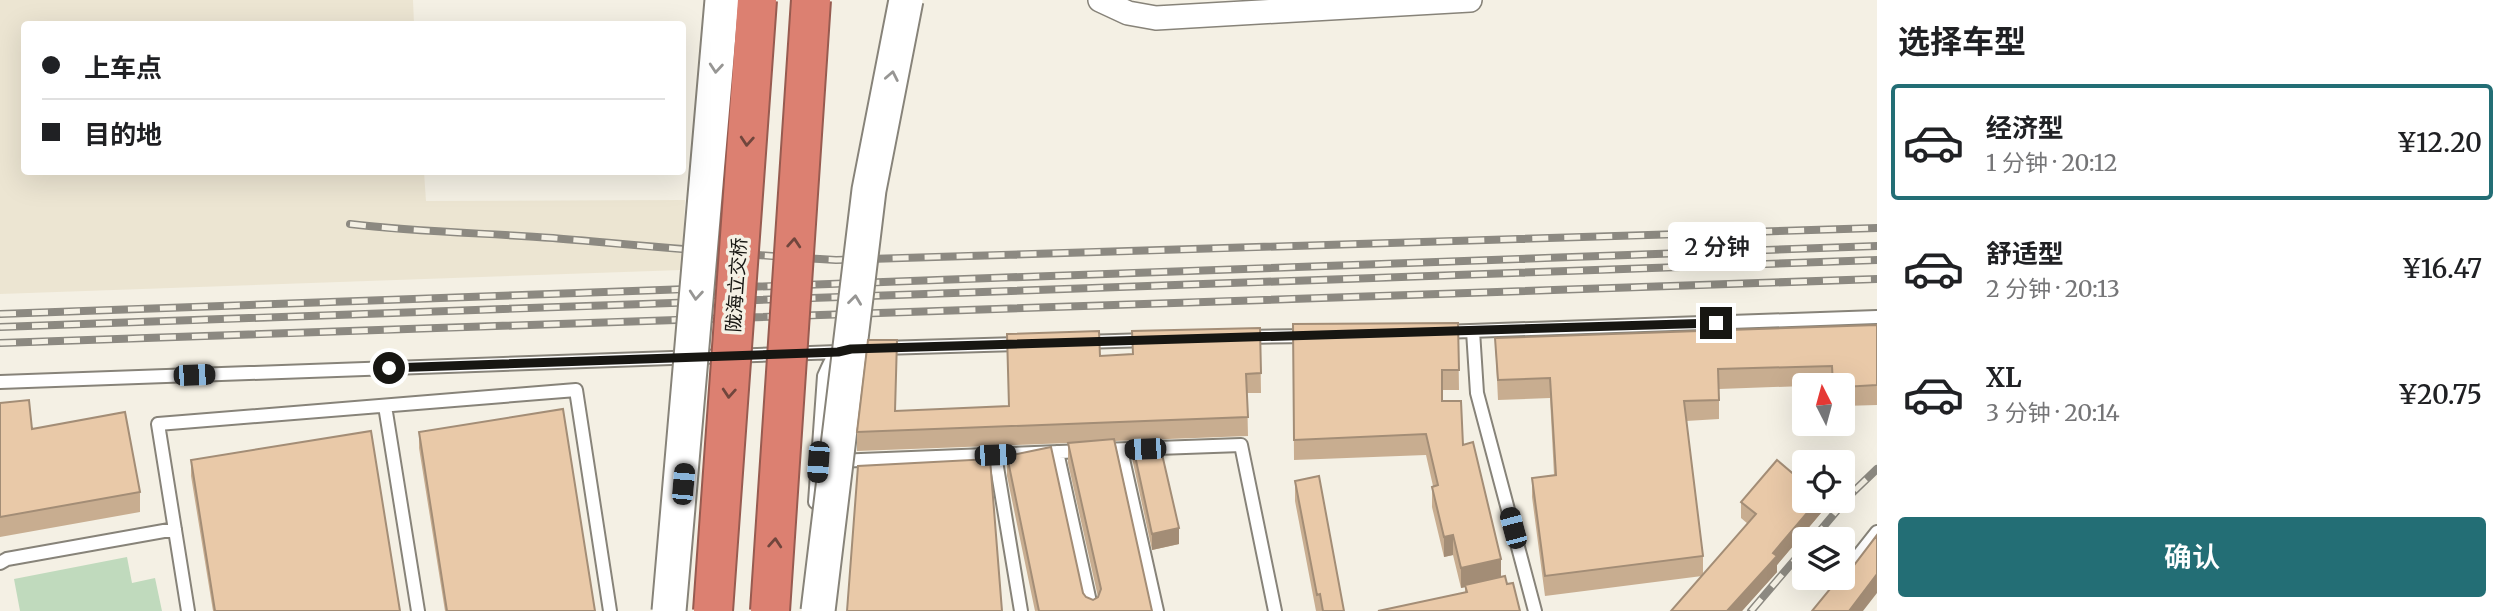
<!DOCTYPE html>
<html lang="zh">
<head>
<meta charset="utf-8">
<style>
  :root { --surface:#fff; --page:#f6f6f6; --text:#202124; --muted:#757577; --line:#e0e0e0; --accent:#236e75 }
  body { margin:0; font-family:Merriweather,"Noto Sans SC",serif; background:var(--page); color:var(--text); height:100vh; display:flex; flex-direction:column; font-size:26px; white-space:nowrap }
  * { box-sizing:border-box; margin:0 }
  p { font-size:23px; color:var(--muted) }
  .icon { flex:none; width:38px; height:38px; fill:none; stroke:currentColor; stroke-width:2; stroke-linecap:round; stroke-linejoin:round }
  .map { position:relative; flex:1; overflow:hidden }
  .panel { display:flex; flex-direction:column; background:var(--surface); width:630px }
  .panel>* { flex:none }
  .guide { position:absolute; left:21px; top:21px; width:665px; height:154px; border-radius:7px; box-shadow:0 7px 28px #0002; display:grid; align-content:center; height:154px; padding:0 21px; background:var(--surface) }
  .needle { width:46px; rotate:354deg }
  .buttons { position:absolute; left:1792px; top:373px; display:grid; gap:14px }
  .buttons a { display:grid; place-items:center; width:63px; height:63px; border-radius:7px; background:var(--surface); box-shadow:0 7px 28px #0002; font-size:35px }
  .end { position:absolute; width:32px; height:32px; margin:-16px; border:9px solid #171612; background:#fff; box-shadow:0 0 0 4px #fff }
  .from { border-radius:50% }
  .bubble { position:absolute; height:49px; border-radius:7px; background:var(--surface); box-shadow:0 7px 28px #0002; font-size:23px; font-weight:600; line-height:49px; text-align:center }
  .car { position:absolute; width:21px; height:42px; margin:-21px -10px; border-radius:9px; box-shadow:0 0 5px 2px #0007; background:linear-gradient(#222 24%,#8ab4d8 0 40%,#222 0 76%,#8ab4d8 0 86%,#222 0) }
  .guide b { display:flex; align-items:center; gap:24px; height:66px; font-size:26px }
  .guide b+b { border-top:2px solid var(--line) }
  .guide i { width:18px; height:18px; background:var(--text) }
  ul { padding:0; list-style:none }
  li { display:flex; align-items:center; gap:21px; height:116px; margin:0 14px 10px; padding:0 7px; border:4px solid transparent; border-radius:7px }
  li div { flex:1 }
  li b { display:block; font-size:26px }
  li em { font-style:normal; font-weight:600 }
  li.on { border-color:var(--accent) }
  li>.icon { width:63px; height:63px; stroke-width:1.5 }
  h2 { padding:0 21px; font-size:32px; line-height:84px }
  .action { display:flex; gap:14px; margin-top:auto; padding:14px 21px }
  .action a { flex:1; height:80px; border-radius:7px; background:var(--accent); color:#fff; font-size:28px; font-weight:600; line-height:80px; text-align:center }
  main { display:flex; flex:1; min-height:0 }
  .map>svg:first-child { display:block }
</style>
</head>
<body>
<main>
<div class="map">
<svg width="1877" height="611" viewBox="0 0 1877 611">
  <rect width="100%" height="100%" fill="#f4f0e4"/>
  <path fill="#ece5d2" d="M0,0h413l1,24h-390v148h400l2,29 259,-1 -3,70 -682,24z"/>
  <path fill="#c0dabd" d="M127,557l5,26 23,-5 7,33h-142l-6,-32z"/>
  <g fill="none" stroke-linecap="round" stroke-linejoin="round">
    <g stroke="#878379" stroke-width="16">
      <path id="lane" d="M1473,331l4,62 58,218
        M1442,332l435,-15
        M1246,337l63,-1
        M1082,342l66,-2
        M882,348l140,-4
        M0,382l838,-30
        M385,406l33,205
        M1102,450l139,-5 34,166
        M1121,450l36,161
        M1057,452l35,159
        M995,455l26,156
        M836,461l248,-10
        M815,502l9,-126c5,-10 8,-23 20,-25
        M0,563l7,-4 168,-30
        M1843,575l34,-43
        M188,611l-30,-187 418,-34 34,221"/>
    </g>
    <g stroke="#878379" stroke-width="26">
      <path id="street" d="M1100,0l28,13 28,5 314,-18"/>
    </g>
    <use href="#lane" stroke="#fff" stroke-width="12"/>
    <use href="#street" stroke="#fff" stroke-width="23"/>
    <g stroke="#8c8981" stroke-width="8">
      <path id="rail" d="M350,224c67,8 135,9 203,14 94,8 188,17 283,22l1041,-32
        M0,314l1877,-68
        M0,327l1877,-67
        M0,343l1877,-64
        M1813,539l38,-45 26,-25
        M1751,611l53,-62"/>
    </g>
    <use href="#rail" stroke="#f4f0e4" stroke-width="5" stroke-dasharray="16" stroke-linecap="butt"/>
    <g stroke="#878379" stroke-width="37" stroke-linecap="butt">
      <path id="secondary-bridge" d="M669,611l53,-611
        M818,611l51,-421 37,-190"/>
    </g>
    <g stroke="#975b50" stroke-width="42" stroke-linecap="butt">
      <path id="highway-bridge" d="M713,611l44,-611
        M770,611l41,-611"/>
    </g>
    <use href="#secondary-bridge" stroke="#fff" stroke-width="33"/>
    <use href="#highway-bridge" stroke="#dc8071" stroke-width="38"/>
  </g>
  <path fill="#c8ad90" d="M1458,323l1,67h-17v11l21,44 38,132 -36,16v-6l-4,1 -8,-33 -9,2 -12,-50v-20l1,-1 -7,-31 -132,5 -1,-136z
    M1877,325v80l-34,1v-21h-39v1l-85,3v30l-33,2 17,135v19l45,-51 -7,-6v-16l80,-2v13l-44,52v7l-35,39h-71l31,-35 -157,20 -13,-99v-19l22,-3 -4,-77 -52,2 -3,-62z
    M1260,328l1,65h-14l1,43 -133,5 37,170h-117l-28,-135v-20l79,141 7,3 5,-3 -30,-134v-20l-211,8v-19l39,-21 113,-5 -2,-72 93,22 32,-1z
    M0,403l32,26 108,63v20l-140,25z
    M419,432l176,179h-150l-26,-163z
    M1132,442l47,102 -27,6 -20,-92z
    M191,460l209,151h-187l-22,-135z
    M1295,481l49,130h-28l-21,-110z"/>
  <path fill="#a38d76" d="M1818,500h3v13l-44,52v7l-35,39h-15l46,-58z
    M1179,528v16l-27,6v-16z
    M1453,535v20l-9,2v-20z
    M1501,559v20l-40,9v-20z
    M1877,574v19l-14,18h-14z"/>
  <path fill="#e9c9a8" stroke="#a38d76" stroke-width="2" d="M1458,323l1,47h-17v31h19l2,44 10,-3 28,117 -40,9 -8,-33 -9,2 -12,-50 6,-2 -12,-51 -132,6 -1,-116z
    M1877,325v60l-34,2v-2h-10l-1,-19 -114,3 1,31 -35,1 19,155 -158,20 -13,-98 24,-3 -6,-97 -52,2 -3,-42z
    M1260,328l1,45 -15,1 2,43 -391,15 11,-92h29l-2,71 114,-5 -2,-72 92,-3 1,25 33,-2 -1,-23z
    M29,400l3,29 93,-17 15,80 -140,25v-114z
    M563,409l32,202h-148l-28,-179z
    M371,431l29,180h-185l-24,-151z
    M1114,439l38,172h-113l-32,-155 44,-9 32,146 3,4 7,3 5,-3 3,-8 -33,-146z
    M1159,441l20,87 -27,6 -20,-92z
    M990,459l12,152h-155l11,-145z
    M1777,460l27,23v17h14l-45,53 4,3 -50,55h-56l85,-97 -15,-12z
    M1319,476l25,135h-21l-3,-17 -3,1 -22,-114z
    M1877,535v39l-28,37h-37l27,-33h4v-2l2,1z
    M1505,576l2,8 6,-1 7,28h-142l89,-19 -2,-7z"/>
  <defs><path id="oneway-chevron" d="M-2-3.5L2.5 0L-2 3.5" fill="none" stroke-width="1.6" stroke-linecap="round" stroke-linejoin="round" transform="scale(1.75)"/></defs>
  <g stroke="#979694">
    <use href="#oneway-chevron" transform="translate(716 68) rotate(95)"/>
    <use href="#oneway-chevron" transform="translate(892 76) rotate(-79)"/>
    <use href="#oneway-chevron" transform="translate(696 295) rotate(95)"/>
    <use href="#oneway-chevron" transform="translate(855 300) rotate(-83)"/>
  </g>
  <g stroke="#70463d">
    <use href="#oneway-chevron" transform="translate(747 141) rotate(94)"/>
    <use href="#oneway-chevron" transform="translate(794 243) rotate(-86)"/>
    <use href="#oneway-chevron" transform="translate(729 393) rotate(94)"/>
    <use href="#oneway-chevron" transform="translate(775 543) rotate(-86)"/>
  </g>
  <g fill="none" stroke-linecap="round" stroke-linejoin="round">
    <path stroke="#171612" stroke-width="9" d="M389,368l449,-16 13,-3 865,-26"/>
  </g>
  <g text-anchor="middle" stroke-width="7" stroke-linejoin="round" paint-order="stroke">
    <g font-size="19" fill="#171612" stroke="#f4f0e4">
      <text transform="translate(736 285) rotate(-86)" y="7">陇海立交桥</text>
    </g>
  </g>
</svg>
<div class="buttons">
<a><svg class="needle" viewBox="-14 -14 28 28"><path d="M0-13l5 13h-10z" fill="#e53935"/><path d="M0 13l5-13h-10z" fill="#757577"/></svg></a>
<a><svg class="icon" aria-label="locate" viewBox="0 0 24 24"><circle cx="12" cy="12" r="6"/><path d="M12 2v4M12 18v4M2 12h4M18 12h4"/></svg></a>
<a><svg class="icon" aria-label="layers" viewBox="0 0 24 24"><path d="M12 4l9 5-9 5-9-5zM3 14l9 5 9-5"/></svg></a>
</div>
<i class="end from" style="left:389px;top:368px"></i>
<i class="end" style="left:1716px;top:323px"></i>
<div class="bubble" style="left:1668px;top:222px;width:98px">2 分钟</div>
<i class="car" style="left:194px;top:375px;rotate:88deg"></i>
<i class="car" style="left:1145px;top:449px;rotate:268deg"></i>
<i class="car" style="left:995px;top:455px;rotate:88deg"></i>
<i class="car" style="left:818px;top:462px;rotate:184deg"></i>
<i class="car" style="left:683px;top:484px;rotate:5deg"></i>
<i class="car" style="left:1513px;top:528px;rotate:345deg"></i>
<div class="guide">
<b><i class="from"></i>上车点</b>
<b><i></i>目的地</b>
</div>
</div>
<section class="panel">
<h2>选择车型</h2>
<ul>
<li class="on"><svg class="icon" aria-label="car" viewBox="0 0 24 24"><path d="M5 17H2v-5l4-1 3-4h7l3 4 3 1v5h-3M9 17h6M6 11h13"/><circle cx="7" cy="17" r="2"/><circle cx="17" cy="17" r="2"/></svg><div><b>经济型</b><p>1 分钟 · 20:12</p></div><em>¥12.20</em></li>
<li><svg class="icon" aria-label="car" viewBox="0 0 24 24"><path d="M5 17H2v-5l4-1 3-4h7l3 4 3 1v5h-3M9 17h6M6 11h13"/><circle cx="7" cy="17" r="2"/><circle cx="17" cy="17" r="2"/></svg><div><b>舒适型</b><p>2 分钟 · 20:13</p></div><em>¥16.47</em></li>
<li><svg class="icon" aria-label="car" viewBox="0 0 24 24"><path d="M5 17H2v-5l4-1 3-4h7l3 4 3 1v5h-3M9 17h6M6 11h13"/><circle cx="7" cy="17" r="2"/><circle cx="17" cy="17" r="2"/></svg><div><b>XL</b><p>3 分钟 · 20:14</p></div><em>¥20.75</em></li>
</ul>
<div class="action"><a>确认</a></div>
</section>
</main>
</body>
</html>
